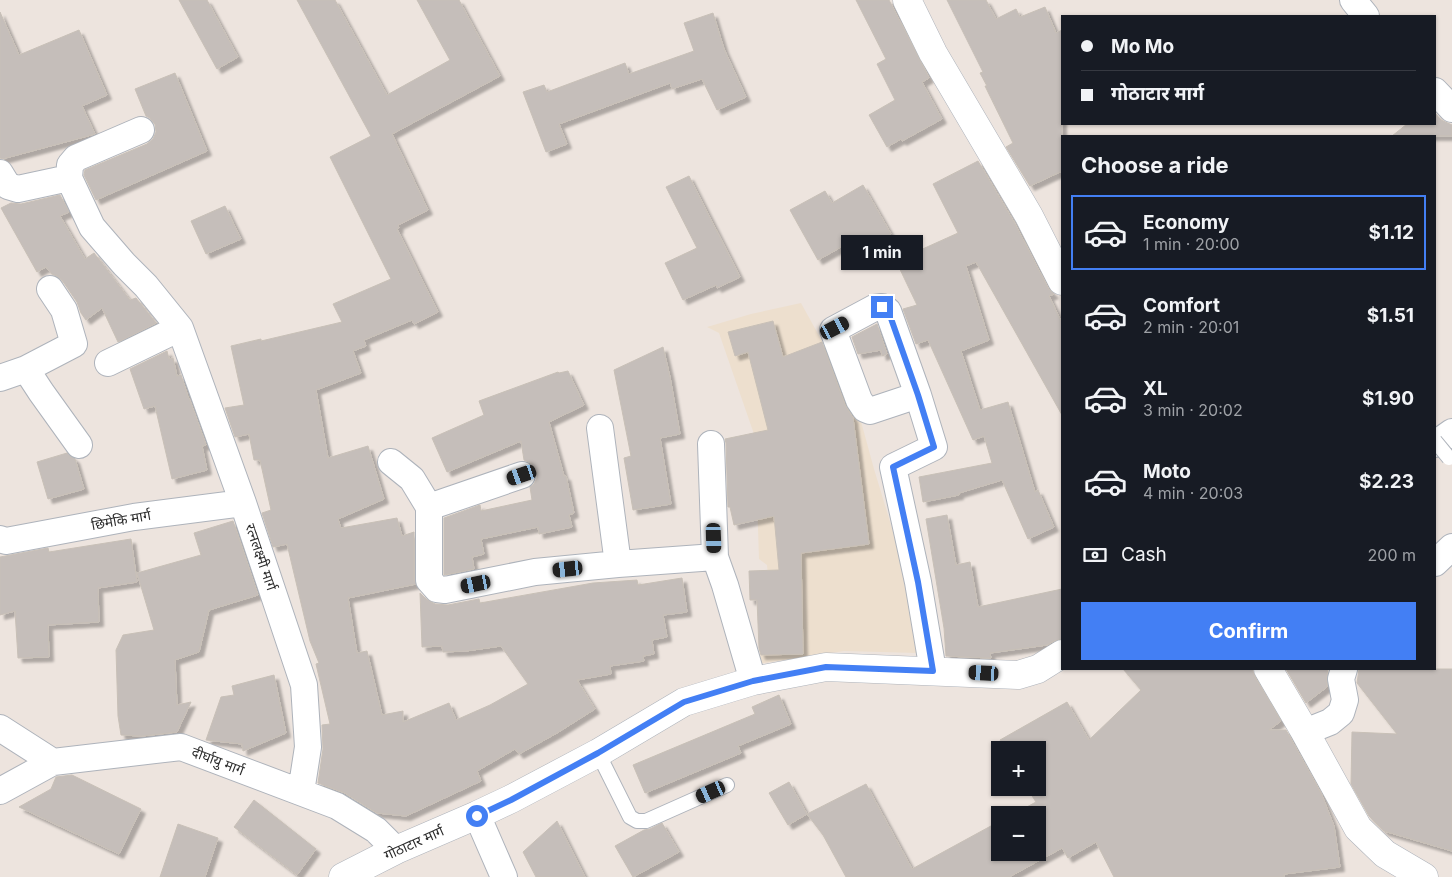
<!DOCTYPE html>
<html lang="en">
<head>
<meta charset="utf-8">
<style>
  :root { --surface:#171b24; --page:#242831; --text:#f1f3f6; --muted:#9ea1a6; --line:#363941; --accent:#437ff4 }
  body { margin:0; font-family:Inter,"Noto Sans Devanagari",sans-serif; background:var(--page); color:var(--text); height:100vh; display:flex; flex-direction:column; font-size:19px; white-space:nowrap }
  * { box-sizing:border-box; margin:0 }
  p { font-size:16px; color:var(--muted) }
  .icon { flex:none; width:28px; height:28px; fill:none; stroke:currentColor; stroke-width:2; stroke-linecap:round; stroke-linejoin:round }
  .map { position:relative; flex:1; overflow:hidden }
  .details { position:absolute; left:1061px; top:135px; width:375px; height:535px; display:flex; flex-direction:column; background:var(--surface); border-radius:0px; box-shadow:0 1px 4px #0004 }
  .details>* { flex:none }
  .banner { position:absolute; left:1061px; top:15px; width:375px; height:110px; border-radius:0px; box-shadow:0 1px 4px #0004; display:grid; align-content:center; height:110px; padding:0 20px; background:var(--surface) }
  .buttons { position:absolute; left:991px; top:741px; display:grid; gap:10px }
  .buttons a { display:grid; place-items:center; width:55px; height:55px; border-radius:0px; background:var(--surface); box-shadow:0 1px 4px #0004; font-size:25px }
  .end { position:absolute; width:22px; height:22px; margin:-11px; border:6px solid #437ff4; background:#fff; box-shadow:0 0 0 2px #fff }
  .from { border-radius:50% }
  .bubble { position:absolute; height:35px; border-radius:0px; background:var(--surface); box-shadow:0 1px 4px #0004; font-size:16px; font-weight:700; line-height:35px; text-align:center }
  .car { position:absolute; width:15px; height:30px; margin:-15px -8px; border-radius:6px; box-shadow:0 0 4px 1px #0007; background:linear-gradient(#222 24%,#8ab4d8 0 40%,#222 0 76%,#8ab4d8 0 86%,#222 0) }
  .banner b { display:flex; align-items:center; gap:18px; height:48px; font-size:19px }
  .banner b+b { border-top:1px solid var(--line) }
  .banner i { width:12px; height:12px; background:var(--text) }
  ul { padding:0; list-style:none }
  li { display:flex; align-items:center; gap:15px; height:75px; margin:0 10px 8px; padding:0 10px; border:2px solid transparent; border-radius:0px }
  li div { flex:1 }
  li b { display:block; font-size:19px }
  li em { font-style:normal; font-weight:700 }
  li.current { border-color:var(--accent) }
  li>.icon { width:45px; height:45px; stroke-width:1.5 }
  h2 { padding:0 20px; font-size:22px; line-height:60px }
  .pay { display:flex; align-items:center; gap:12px; height:55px; padding:0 20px; font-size:19px }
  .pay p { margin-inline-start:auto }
  .primary-button { display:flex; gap:10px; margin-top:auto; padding:10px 20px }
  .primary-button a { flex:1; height:58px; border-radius:0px; background:var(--accent); color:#fff; font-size:20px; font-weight:700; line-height:58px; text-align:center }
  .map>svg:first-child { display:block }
</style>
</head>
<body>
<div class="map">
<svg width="1452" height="877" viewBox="0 0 1452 877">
  <defs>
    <filter id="shadow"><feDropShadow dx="4.5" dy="4.5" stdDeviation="1" flood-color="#0004"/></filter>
  </defs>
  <rect width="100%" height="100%" fill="#ede4de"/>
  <path fill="#eddfce" d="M801,303l55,100 18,66 37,122 6,62 -73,-2 -87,13 15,-48 -5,-51 -8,-6 -4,-122 -36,-104 -12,-6 44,-13z"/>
  <path fill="#c5beba" stroke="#c8c0b7" filter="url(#shadow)" d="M179,0h28l31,57 -21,12z
    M297,0h38l52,95 63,-35 -33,-60h42l41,76 -108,58 36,76 -30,15 1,3 -2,1 41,83 -24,12 -2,-4 -48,20 2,6 -13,5 8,22 -45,17 12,68 40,-12 16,53 -46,20 3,9 56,-10 5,18 12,-4v48l2,4 -68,14 9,55 10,-2 15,64 21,-4v11l46,-19 7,17 34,-15 38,-21 -27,-38 -35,5 -23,1 -1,-6 -20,1 -2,-54 6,6 9,5 13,1 31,-6 1,4 113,-20 44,-3 1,5 44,-7 5,34 -24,3 4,22 -15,3 2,14 -11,2 1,5 -34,5 1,8 -34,6 18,29 -38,24 -38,21 -4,-5 -38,22 4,10 -75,35 -29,-3 -32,-20 -27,-10 5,-34 -1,-24 8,-1 -14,-60 3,-1 -9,-22 -23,-97 -14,3 -11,-34 9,-3 -11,-50h-6l-5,-26 -14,3 -10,-29 19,-3 -13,-59 30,-7v2l81,-19 -9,-18 58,-25 -61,-122 41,-21z
    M856,0h33l40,78 -7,4 20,37 -40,22 -1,-2 -14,8 -18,-32 26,-15 -18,-36 9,-5z
    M947,0h39l10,19 20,-10 4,8 25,-10 11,26 6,-3v141l-32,15 -24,-39 7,-4 -28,-57h2l-7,-13 3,-1z
    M0,12l19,43 60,-25 28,65 -25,11 13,28 -93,25 -2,-1z
    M713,13l11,36 22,48 -29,13 -15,-31 -30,10 -2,-6 -111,41 8,20 -21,8 -23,-60 21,-7 3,7 78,-29 4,11 65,-23 -10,-28z
    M175,73l32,78 -111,49 -12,-25 1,-5 62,-26 6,-5 3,-7 -1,-8 -5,-6 -4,-2 -11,-27z
    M1435,113l6,7 11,5v11h-60l15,-12h28z
    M978,161l37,63 33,64 6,6 -5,2 13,27v92l-86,-153 -10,4 23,74 -28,11 19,59 28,-8 27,90 3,-2 16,37 -26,12 -26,-59 -43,13v2l-36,7 -4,-25 73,-14 -8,-27 -11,4 -45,-100 -12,4 -13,-35 14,-4 -21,-44 62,-28 -25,-49z
    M689,176l51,101 -23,11 -1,-3 -33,15 -18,-37 32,-15 -31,-61z
    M863,185l28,49 -25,15 -7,-12 -41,23 -28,-50 35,-19 7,12z
    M60,195l9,17 -9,4 25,43 9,-6 36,47 6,-2 20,25 -38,19 -16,-34 -16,12 -5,-7 -4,-11 -15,-22 -5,-4 -5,-2 -6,-7 -9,5 -36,-64 10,-5 10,1z
    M225,206l16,33 -35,15 -15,-33z
    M773,321l10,36 39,-15 23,63 8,13 16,126 -68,9 2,101 -42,1 -2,-7 -2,-48h-7l-1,-29 30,-1 -5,-54 -40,9 -4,-18h-2l-2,-64 -1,-4 43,-9 -20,-78 -13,4 -7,-24z
    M877,324l10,30 -5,2 -1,-6 -23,4 -6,-17z
    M663,347l7,30 10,57 -20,4 11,66 -38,6 -9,-52 7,-2 -17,-86z
    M167,351l2,8 4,-1 4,18 4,-1 7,22 1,1 17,47 -4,1 5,24 -35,9 -17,-73 -11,3 -14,-40z
    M568,371l16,34 -35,17 15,54h2l8,37 -5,2 3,12 -33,7 -1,-7 -57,12 3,15 -12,3 2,12 -30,6v-57l36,-13 1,6 51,-11 -2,-13 4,-3 3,-6 -1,-7 -5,-8 -7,-3 -3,-19 -74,31 -15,-34 52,-23 -5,-14 79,-29 1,1z
    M67,453l8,6 9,30 -36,10 -11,-37z
    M947,515l9,50 14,-3 8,45 84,-18v50l-8,2 -7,4 -57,8 1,5 -45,-2 -2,-28 -18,-109z
    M233,521l25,74 -49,15 -10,42 -24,8 2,45 14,-3 -14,30 -35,4 -21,-1 -3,-19 -2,-66 7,-15 31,-5 -17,-57 64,-18 -7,-22z
    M131,539l6,43 -39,6 1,34 -51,3 1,32 -31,1 -3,-47 -15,4v-58l48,-9 1,4z
    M1123,669h129l3,8 26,44 -12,9h17l35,63 13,33 6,41 -56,7v3h-170l-18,-35 -28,16 -6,-10 -53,29h-163l-23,-42 -16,-21 59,-30 46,85 88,-48v31h38v-37h-26l24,-13 -9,-14h11v-38h-32l-6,-10 67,-38 22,38 52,-50z
    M1286,669h42l-1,6v12l-21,16z
    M1359,669h93v182l-68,-20 -15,-15 -18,-32 1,-52 45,2 -40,-51z
    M274,675l12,58 -43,18 -1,-7 -36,-4 15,-43 13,-2 -2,-9z
    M779,695l12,29 -53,22 3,7 -96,40 -12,-28 122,-51 -3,-7z
    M72,775l69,34 -22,45 -100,-47 32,-18 5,-12z
    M789,782l18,32 -19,11 -19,-32z
    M254,800l62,49 -19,26 -63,-48z
    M557,821l28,56h-49l-13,-25z
    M662,823l17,29 -46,25 -18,-31 29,-16 6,-1z
    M178,824l40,14 -13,39h-45z"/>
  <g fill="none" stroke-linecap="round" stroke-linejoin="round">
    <g stroke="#aeb3bb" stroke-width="16">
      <path id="lane" d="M598,753l32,64 7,4h9l81,-36"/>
    </g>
    <g stroke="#aeb3bb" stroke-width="28">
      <path id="street" d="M1353,0l13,16
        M1435,91l17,18
        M0,173l8,13 10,3 51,-11 23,49 32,37 22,22 34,42 63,175 61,182 4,62 -7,45
        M69,178l1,-13 6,-7 65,-28
        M882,307l6,4 30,84 -48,16 -5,-2 -6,-9 -26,-70 41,-22z
        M108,363l72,-35
        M26,369l15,23 38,53
        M0,378l26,-9 48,-25 -10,-34 -14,-21
        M918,395l16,52 -41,20 25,115 15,89
        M600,428l18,136
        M711,444l4,113
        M1435,444l17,-12
        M391,462l21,17 17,28v73l8,9 8,1 90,-18 83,-8 97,-7 10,28 28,96
        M429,507l93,-32
        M0,539l6,2 128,-24 109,-14
        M1435,563l17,-16
        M0,728l53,34 128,-15 156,59 39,24 20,20
        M1305,732l25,-10 11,-9 4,-13 -4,-21 3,-10
        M0,791l53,-29
        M477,815l27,62"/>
    </g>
    <g stroke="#aeb3bb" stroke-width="29">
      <path id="secondary" d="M907,0l26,53 96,163 33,65
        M1268,669l37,63 53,96 27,26 39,23
        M343,877l53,-27 81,-35 34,-16 87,-46 86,-51 69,-21 73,-14 192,8 20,-6 24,-15"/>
    </g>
    <use href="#lane" stroke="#fff" stroke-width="14"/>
    <use href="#street" stroke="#fff" stroke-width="26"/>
    <use href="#secondary" stroke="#fff" stroke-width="28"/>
    <g stroke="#aeb3bb" stroke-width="16" stroke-linecap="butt">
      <path id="lane-bridge" d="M1435,441l14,17"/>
    </g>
    <use href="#lane-bridge" stroke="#fff" stroke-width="14"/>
  </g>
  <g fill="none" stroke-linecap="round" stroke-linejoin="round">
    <path stroke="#437ff4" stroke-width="6" d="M477,816l34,-16 87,-47 86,-51 69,-21 73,-14 107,4 -15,-89 -25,-115 41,-20 -16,-52 -30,-85 -6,-3"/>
  </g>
  <g text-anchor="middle" stroke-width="5" stroke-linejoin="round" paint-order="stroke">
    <g font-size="14" fill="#2b2b2b" stroke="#fff">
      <text transform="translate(121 520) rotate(-10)" y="5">छिमेकि मार्ग</text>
      <text transform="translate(261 557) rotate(71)" y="5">रत्नलक्ष्मी मार्ग</text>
      <text transform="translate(218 761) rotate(21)" y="5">दीर्घायु मार्ग</text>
      <text transform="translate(414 843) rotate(-24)" y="5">गोठाटार मार्ग</text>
    </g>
  </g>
</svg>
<div class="buttons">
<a>+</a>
<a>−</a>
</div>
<i class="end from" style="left:477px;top:816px"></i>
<i class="end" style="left:882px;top:307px"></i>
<div class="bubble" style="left:841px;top:235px;width:82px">1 min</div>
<i class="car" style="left:835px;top:328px;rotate:63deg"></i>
<i class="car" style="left:522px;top:475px;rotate:251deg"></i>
<i class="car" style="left:714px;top:538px;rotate:178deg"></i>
<i class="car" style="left:568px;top:569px;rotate:264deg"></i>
<i class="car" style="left:476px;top:584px;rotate:258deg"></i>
<i class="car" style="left:984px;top:673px;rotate:273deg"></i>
<i class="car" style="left:711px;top:792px;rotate:246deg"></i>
<div class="banner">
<b><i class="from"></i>Mo Mo</b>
<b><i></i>गोठाटार मार्ग</b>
</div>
<section class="details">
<h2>Choose a ride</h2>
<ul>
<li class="current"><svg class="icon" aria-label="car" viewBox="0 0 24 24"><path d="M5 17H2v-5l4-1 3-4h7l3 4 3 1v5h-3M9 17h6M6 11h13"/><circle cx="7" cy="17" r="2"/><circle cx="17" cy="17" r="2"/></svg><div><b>Economy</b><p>1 min · 20:00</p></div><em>$1.12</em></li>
<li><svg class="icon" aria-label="car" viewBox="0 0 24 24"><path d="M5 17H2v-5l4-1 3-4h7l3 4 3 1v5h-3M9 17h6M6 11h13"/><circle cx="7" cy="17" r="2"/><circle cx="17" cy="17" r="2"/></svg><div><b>Comfort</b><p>2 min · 20:01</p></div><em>$1.51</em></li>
<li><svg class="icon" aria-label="car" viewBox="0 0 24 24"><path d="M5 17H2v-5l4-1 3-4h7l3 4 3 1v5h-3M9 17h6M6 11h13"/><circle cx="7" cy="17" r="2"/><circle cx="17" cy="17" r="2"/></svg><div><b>XL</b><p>3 min · 20:02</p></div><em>$1.90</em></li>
<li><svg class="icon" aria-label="car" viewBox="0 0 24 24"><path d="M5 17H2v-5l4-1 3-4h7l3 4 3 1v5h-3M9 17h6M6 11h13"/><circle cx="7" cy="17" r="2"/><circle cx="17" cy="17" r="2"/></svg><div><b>Moto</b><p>4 min · 20:03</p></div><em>$2.23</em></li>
</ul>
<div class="pay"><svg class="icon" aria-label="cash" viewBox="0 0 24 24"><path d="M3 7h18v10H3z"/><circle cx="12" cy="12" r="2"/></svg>Cash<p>200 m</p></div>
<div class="primary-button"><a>Confirm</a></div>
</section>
</div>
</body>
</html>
